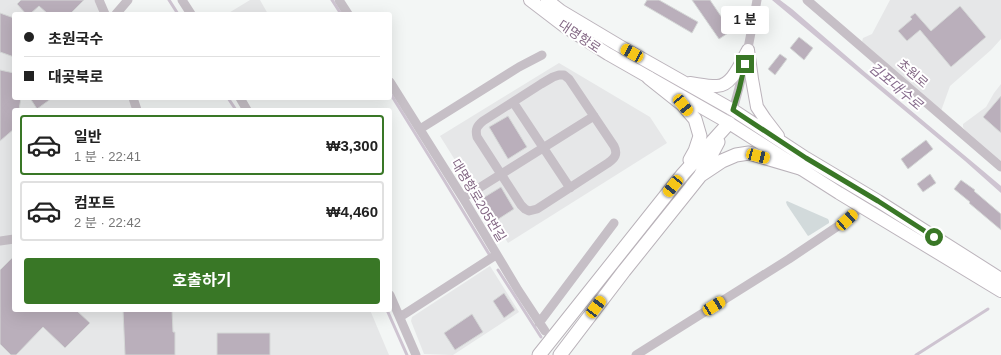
<!DOCTYPE html>
<html lang="ko">
<head>
<meta charset="utf-8">
<style>
  :root { --surface:#fff; --page:#f6f6f6; --text:#222; --muted:#767676; --line:#e0e0e0; --accent:#397726 }
  body { margin:0; font-family:Helvetica,"Noto Sans KR",sans-serif; background:var(--page); color:var(--text); height:100vh; display:flex; flex-direction:column; font-size:15px; white-space:nowrap }
  * { box-sizing:border-box; margin:0 }
  p { font-size:13px; color:var(--muted) }
  .icon { flex:none; width:22px; height:22px; fill:none; stroke:currentColor; stroke-width:2; stroke-linecap:round; stroke-linejoin:round }
  .map { position:relative; flex:1; overflow:hidden }
  .sheet { position:absolute; left:12px; top:108px; width:380px; height:204px; display:flex; flex-direction:column; background:var(--surface); border-radius:4px; box-shadow:0 4px 16px #0002 }
  .sheet>* { flex:none }
  .guide { position:absolute; left:12px; top:12px; width:380px; height:88px; border-radius:4px; box-shadow:0 4px 16px #0002; display:grid; align-content:center; height:88px; padding:0 12px; background:var(--surface) }
  .end { position:absolute; width:18px; height:18px; margin:-9px; border:5px solid #397726; background:#fff; box-shadow:0 0 0 2px #fff }
  .from { border-radius:50% }
  .bubble { position:absolute; height:28px; border-radius:4px; background:var(--surface); box-shadow:0 4px 16px #0002; font-size:13px; font-weight:700; line-height:28px; text-align:center }
  .car { position:absolute; width:12px; height:24px; margin:-12px -6px; border-radius:5px; box-shadow:0 0 3px 1px #0007; background:linear-gradient(#f5c518 24%,#345 0 40%,#f5c518 0 76%,#345 0 86%,#f5c518 0) }
  .guide b { display:flex; align-items:center; gap:14px; height:38px; font-size:15px }
  .guide b+b { border-top:1px solid var(--line) }
  .guide i { width:10px; height:10px; background:var(--text) }
  ul { padding:7px 0 0; list-style:none }
  li { display:flex; align-items:center; gap:12px; height:60px; margin:0 8px 6px; padding:0 4px; border:2px solid var(--line); border-radius:4px }
  li div { flex:1 }
  li b { display:block; font-size:15px }
  li em { font-style:normal; font-weight:700 }
  li.current { border-color:var(--accent) }
  li>.icon { width:36px; height:36px; stroke-width:1.5 }
  .primary-button { display:flex; gap:8px; margin-top:auto; padding:8px 12px }
  .primary-button a { flex:1; height:46px; border-radius:4px; background:var(--accent); color:#fff; font-size:16px; font-weight:700; line-height:46px; text-align:center }
  .map>svg:first-child { display:block }
</style>
</head>
<body>
<div class="map">
<svg width="1001" height="355" viewBox="0 0 1001 355">
  <rect width="100%" height="100%" fill="#f3f6f5"/>
  <path fill="#e6e7e8" d="M0,0h94l7,14h-87v84h116l3,12h-119v200h356l19,45h-389z
    M250,0h10l8,14h-41z
    M890,0h111v39l-10,11 -41,36 -9,25 -79,-69 1,-4 9,-4z
    M559,63l91,54 17,26 -159,100 -29,-46 1,-5 -5,-7 -5,-1 -30,-48z
    M1001,84v77l-36,-31 -2,-3v-3l23,-17 8,-14z
    M490,266l29,46 -66,43 -29,-1 -13,-33 1,-4z"/>
  <path fill="#d2dadb" d="M787,201l41,18 1,2v2l-19,12 -2,1 -21,-31 -1,-3z"/>
  <path fill="#cec4d1" d="M772,0h8l12,9 74,64 116,97 19,16v7l-36,-32z"/>
  <g fill="none" stroke-linecap="round" stroke-linejoin="round">
    <path stroke="#cec4d1" stroke-width="3" d="M169,0l9,14
      M332,0l9,14
      M390,93l54,87 45,74
      M228,98l8,12
      M498,270l43,67
      M387,310l20,45
      M916,355l72,-46"/>
  </g>
  <path fill="#baafbb" stroke="#d5d8d7" d="M21,0h63l-14,14h-22l-9,-8 -9,8h-4l-9,-10z
    M647,0h12l39,22 -6,11 -48,-28z
    M692,0h18l21,31 -12,8z
    M960,6l26,31 -35,30 -31,-37 -13,11 -9,-10 14,-12 -2,-2 5,-4 16,18z
    M0,13l14,5v39l-14,-5z
    M799,37l14,11 -9,12 -14,-12z
    M780,54l7,5 -12,16 -7,-6z
    M0,70l14,3v25h7l-2,12h-5v19l-14,12z
    M1001,96v37l-18,-16z
    M30,98h22l-15,11z
    M508,116l19,31 -19,12 -19,-32z
    M926,140l7,9 -25,20 -7,-10z
    M930,174l6,9 -13,9 -6,-8z
    M961,180l14,10 -1,1 27,23v16l-32,-27 1,-1 -16,-13z
    M501,187l13,22 -17,11 -14,-22z
    M14,256v54h62l14,13 -25,25 -22,-21 -27,28h-5l-11,-11v-74z
    M504,293l11,17 -11,8 -11,-17z
    M123,310h49l1,22h2v23h-50z
    M472,314l11,18 -28,18 -11,-17z
    M217,333h53v22h-53z"/>
  <g fill="none" stroke-linecap="round" stroke-linejoin="round">
    <g stroke="#bcb4bc" stroke-width="14">
      <path id="major" d="M530,0l34,26 44,28 121,69 110,70 162,98
        M547,0l14,11 57,34 115,65 73,48 72,43 123,78
        M748,50l4,29 5,28 8,12 13,17
        M690,83c8,1 17,3 26,3 16,1 25,-24 32,-36"/>
    </g>
    <g stroke="#b9b2b9" stroke-width="15">
      <path id="highway" d="M649,78l34,27 12,14 5,17 -5,15 -5,9
        M701,175l21,-14 14,-6 13,-2 51,15
        M539,355l144,-181 46,-51
        M560,355l64,-84 76,-95 18,-34"/>
    </g>
    <path stroke="#c6bfc6" stroke-width="9" d="M99,0l6,14
      M182,0l9,14
      M339,0l9,14
      M807,0l194,167
      M116,14l12,-14
      M559,75h5l5,4 45,67c4,8 1,12 -6,17l-71,46 -8,2 -4,-2 -4,-4 -44,-68c-2,-8 0,-11 6,-16l58,-37 12,-7z
      M390,82l73,116 55,92 27,41
      M133,98l4,12
      M240,98l7,12
      M513,102l57,86
      M731,116c12,-38 19,-77 26,-116
      M420,129l99,-62 23,-12
      M463,198l131,-82
      M0,241l14,-2
      M390,295l26,60
      M400,317l96,-62
      M539,323l75,-100
      M636,355l153,-96 58,-39 15,-14"/>
    <use href="#major" stroke="#fff" stroke-width="12"/>
    <use href="#highway" stroke="#fff" stroke-width="13"/>
  </g>
  <g fill="none" stroke-linecap="round" stroke-linejoin="round">
    <path stroke="#397726" stroke-width="5" d="M745,64l-6,26 -6,20 73,48 72,43 56,36"/>
  </g>
  <g text-anchor="middle" stroke-width="4" stroke-linejoin="round" paint-order="stroke">
    <g font-size="13" fill="#826683" stroke="#fff">
      <text transform="translate(580 36) rotate(34)" y="5">대명항로</text>
      <text transform="translate(913 73) rotate(41)" y="5">초원로</text>
      <text transform="translate(479 200) rotate(59)" y="5">대명항로205번길</text>
    </g>
    <g font-size="14" font-style="italic" fill="#876c8d" stroke="#fff">
      <text transform="translate(896 86) rotate(40)" y="5">김포대수로</text>
    </g>
  </g>
</svg>
<i class="end from" style="left:934px;top:237px"></i>
<i class="end" style="left:745px;top:64px"></i>
<div class="bubble" style="left:721px;top:6px;width:48px">1 분</div>
<i class="car" style="left:632px;top:53px;rotate:299deg"></i>
<i class="car" style="left:683px;top:105px;rotate:141deg"></i>
<i class="car" style="left:758px;top:156px;rotate:105deg"></i>
<i class="car" style="left:673px;top:186px;rotate:219deg"></i>
<i class="car" style="left:847px;top:220px;rotate:48deg"></i>
<i class="car" style="left:714px;top:306px;rotate:58deg"></i>
<i class="car" style="left:596px;top:307px;rotate:37deg"></i>
<div class="guide">
<b><i class="from"></i>초원국수</b>
<b><i></i>대곶북로</b>
</div>
<section class="sheet">
<ul>
<li class="current"><svg class="icon" aria-label="car" viewBox="0 0 24 24"><path d="M5 17H2v-5l4-1 3-4h7l3 4 3 1v5h-3M9 17h6M6 11h13"/><circle cx="7" cy="17" r="2"/><circle cx="17" cy="17" r="2"/></svg><div><b>일반</b><p>1 분 · 22:41</p></div><em>₩3,300</em></li>
<li><svg class="icon" aria-label="car" viewBox="0 0 24 24"><path d="M5 17H2v-5l4-1 3-4h7l3 4 3 1v5h-3M9 17h6M6 11h13"/><circle cx="7" cy="17" r="2"/><circle cx="17" cy="17" r="2"/></svg><div><b>컴포트</b><p>2 분 · 22:42</p></div><em>₩4,460</em></li>
</ul>
<div class="primary-button"><a>호출하기</a></div>
</section>
</div>
</body>
</html>
